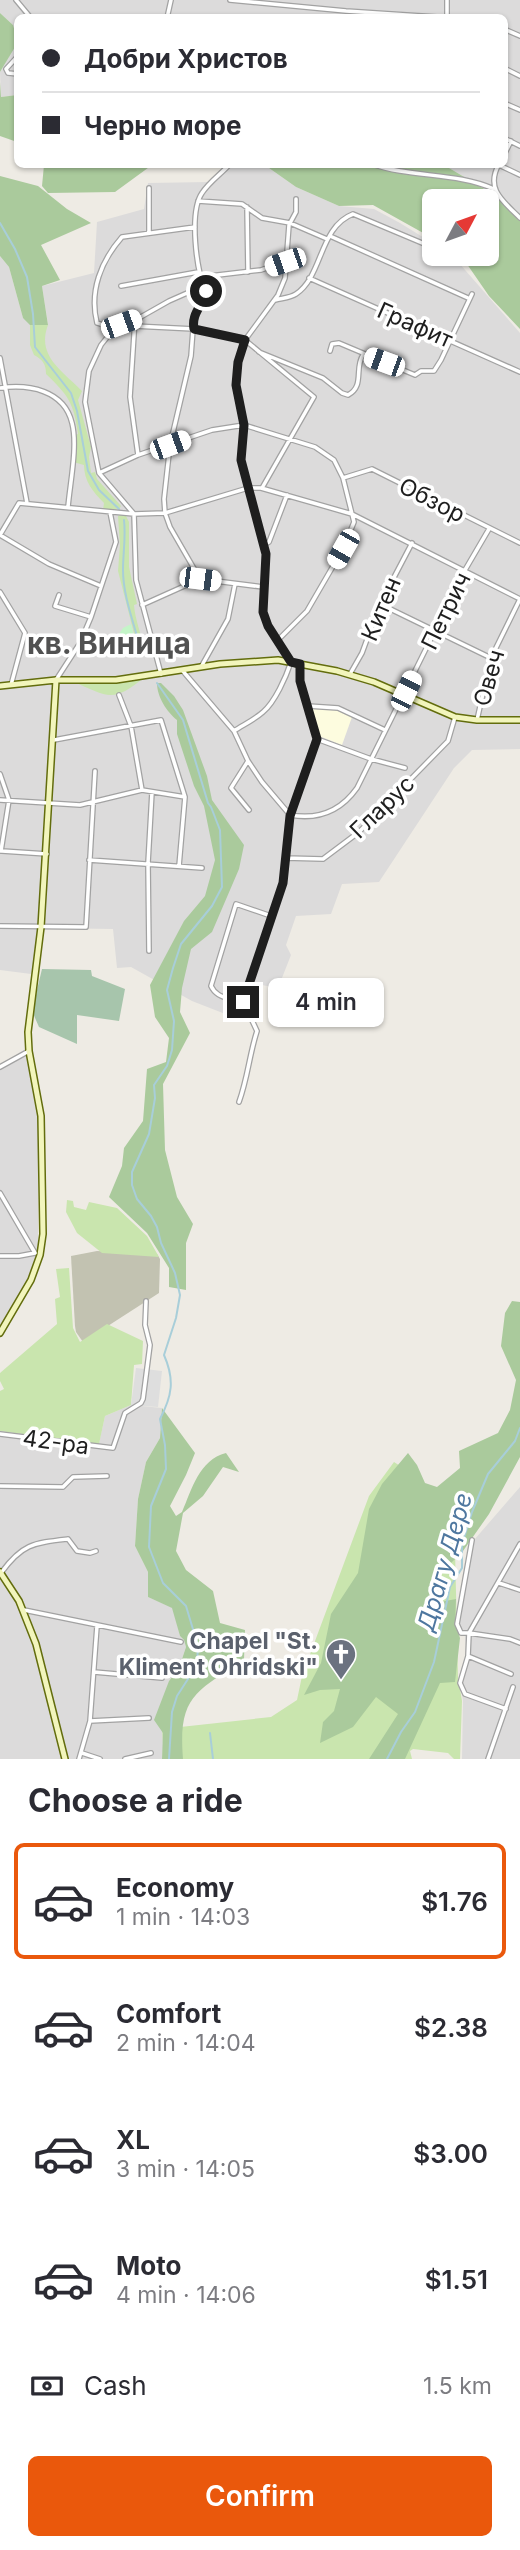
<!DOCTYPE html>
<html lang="en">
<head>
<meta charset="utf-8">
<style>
  :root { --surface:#fff; --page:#f7f7f7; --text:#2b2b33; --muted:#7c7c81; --line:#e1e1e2; --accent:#ea580c }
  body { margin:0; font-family:Inter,sans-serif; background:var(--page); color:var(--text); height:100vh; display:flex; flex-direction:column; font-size:26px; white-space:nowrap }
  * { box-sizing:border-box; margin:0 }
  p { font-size:23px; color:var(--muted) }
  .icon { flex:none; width:38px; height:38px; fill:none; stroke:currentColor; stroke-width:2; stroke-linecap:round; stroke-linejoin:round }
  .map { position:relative; height:1759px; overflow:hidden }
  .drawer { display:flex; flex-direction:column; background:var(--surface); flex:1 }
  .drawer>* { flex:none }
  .banner { position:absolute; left:14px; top:14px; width:494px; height:154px; border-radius:10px; box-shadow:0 2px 5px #0004; display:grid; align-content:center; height:154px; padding:0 28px; background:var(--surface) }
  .needle { width:46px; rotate:49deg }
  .tools { position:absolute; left:422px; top:189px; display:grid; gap:14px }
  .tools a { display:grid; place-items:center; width:77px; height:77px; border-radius:10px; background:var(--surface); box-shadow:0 2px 5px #0004; font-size:35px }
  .end { position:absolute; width:32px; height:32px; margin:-16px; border:9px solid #1e1e1e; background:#fff; box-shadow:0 0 0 4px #fff }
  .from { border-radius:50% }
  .bubble { position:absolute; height:49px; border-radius:10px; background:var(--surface); box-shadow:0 2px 5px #0004; font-size:23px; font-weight:600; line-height:49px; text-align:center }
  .car { position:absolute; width:21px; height:42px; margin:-21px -10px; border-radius:9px; box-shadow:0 0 5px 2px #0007; background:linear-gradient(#fff 24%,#345 0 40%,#fff 0 76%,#345 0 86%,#fff 0) }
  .banner b { display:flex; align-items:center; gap:24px; height:66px; font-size:26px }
  .banner b+b { border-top:2px solid var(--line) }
  .banner i { width:18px; height:18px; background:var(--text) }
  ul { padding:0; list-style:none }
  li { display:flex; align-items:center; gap:21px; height:116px; margin:0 14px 10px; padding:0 14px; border:4px solid transparent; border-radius:10px }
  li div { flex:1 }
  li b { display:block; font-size:26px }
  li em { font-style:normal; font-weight:600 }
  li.active { border-color:var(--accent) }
  li>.icon { width:63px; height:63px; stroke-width:1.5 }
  h2 { padding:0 28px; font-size:32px; line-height:84px }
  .pay { display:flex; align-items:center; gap:18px; height:77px; padding:0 28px; font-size:26px }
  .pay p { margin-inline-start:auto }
  .button { display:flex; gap:14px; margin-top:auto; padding:14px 28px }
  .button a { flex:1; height:80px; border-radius:10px; background:var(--accent); color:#fff; font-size:28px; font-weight:600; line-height:80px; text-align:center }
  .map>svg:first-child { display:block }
</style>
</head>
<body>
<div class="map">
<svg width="520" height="1759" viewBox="0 0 520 1759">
  <rect width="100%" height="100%" fill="#eeebe4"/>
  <path fill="#dcdbdb" d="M0,0h520v218l-17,-18 -59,-35 60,-1v-146h-486l-1,22 -4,-15 -13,-12z
    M17,42v53l-16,2 -1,-25z
    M230,165h28l11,3 27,19 43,19 35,3 26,14 34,21v10l18,1 68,78v416l-48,1 -18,18 -75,114 -37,2 -11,30 -35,2 -10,29 5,10 -13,33 -27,-5 -9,22 -9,12 -41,-16 -61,-34 -14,1 -4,-39 -69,-1 -5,47 -39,-5v-714l9,11 14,51 25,6 -6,-38 52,-13 3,-51 47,-13 4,-26 61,-1z
    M26,1050l12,56v142l-4,19 -9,20 -25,41v-263z
    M0,1394l99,49 6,-27 26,-11 31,3 -2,30 -14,24 -8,37 -3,47 13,26v25l25,11 7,28 4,4 2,7 -7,21 -10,13 -7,78h-162z
    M520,1487v272h-58l1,-58 -4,-25 7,-21 -1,-21 -4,-2 -3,-8 10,-77z"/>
  <path fill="#fdfcdf" d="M312,708l25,2 15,7 -10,28 -23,-9z"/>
  <path fill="#c2c2b1" d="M97,1251l60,3 3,5 -1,34 -76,49 -7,-10 -1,-6 -4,-70z"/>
  <path fill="#c9e5ae" d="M30,325h18c-12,31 15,46 34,66l-4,9 13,47 -2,10 2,16 4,-1 2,7 24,27 -2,3 -16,1 1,-7c-11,-11 -20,-22 -20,-38l-11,-3 2,-27 3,-1c-4,-31 -10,-39 -32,-60 0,-10 -3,-14 -12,-19l-4,-10z
    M121,515l5,1 3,6v45l8,37 -3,1c1,14 7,29 10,42l-6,2 -20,-78 2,-26 -2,-29z
    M146,676c-34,28 -37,21 -74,5z
    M67,1200l6,1 1,6 12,3 3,-8 28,6 30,28 12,21 -57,-4 -25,-20 -11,-21z
    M69,1268l4,60 7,14 27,-18 36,17 -1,23 -8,1 -3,40 -26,11 -6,28 -99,-13v-40l4,-2 -4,-8v-8l57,-49 -2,-25 5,-2 -4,-28z
    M394,1462l20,13 41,75 3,127 4,24 -2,58h-6l-6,-6 -35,-4 -3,2 2,8h-248l-2,-30 109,-12 26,-17 5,-24 67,-180z"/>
  <path fill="#aaca9c" d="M0,13l13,12 5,17 -18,30z
    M0,82l1,15 16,-2v47l-17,-6z
    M44,165v-1l108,1 -37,27 -67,1 -6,-7z
    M258,165h186l59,35 17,17v112l-31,-33 -29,-42h26v-53h-52v38l-61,-34 -34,1 -43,-19 -27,-19z
    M0,176l38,10 29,23 24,14 -50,22 19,35 -18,6 6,39h-18l-7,-7 -14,-51 -9,-11z
    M157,683h4l13,13 9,14 24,66 5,24 32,45 -5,24 -27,63 -21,17 -9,39 -2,24 10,21 -27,51 2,66 12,47 16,27 -7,19v47l-17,-3v-19l-22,-35 -38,-36 13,-31 2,-18 19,-27 4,-52 19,-7 3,-24 -14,-21 -5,-32 34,-64 21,-25 10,-36 -11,-54 -10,-20 -17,-52v-14c-10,-8 -20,-23 -20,-37z
    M512,1301l8,1v155l-31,57 -26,37 -27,27 4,24 16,-3 -1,23 5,16 -5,44 -15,1 -35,76h-36l29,-45 -22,-17 -23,30 -33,16 3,-21 11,-11 6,-22 -20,1 -16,5 17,-32 10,-49 27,-41 11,-64 13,-25 26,-31 9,12 8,18 12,4 23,-19 -1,-17 39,-18 12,-23 6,-30 -15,-34 4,-33z
    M162,1408l33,45 -9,22 -16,31 6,10 6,-4c10,-23 17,-52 44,-59l13,19 -16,-5 -20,29 -20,17 -7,38 10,19 27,21 7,32 25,7 -1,30c-49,32 -66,37 -61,99h-21l1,-26 -9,-13 15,-39 10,-13 7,-21 -2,-7 -4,-4 -8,-28 -24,-11v-25l-13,-26 3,-47 8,-37 14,-24z"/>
  <path fill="#a7c5ac" d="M42,969l49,1 1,6 33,13 -6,32 -42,-6v29l-38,-17 -7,-16z"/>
  <path fill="#c4f5c8" d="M131,624l6,24 -2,2 -25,-3 13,-19z"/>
  <path fill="#dedede" d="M136,1368l26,3 -4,36 -27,-2z"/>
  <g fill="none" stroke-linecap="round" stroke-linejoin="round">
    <path stroke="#a8ced9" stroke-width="2" d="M0,223l15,26 12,28 6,37 2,33 36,46 6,18 11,60 11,19 20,19
      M124,520c2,17 -1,33 -1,50 0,26 11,53 17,77
      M157,683l26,37 25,83 3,4 9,23 2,57 -10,19 -31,38 -8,24 -6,22 7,31 -2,29 -5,16 -13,19 1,13 -6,36 -17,38v13l5,14 14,17 6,11 4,16 14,30 5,22 -4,23 -12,37c11,25 8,41 -4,64l5,26 1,24 -15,37 -2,41 14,36 23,23 12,40 -1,19 -20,31 -5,16 -3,47
      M210,1733l3,26
      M387,1759l14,-27 14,-20 19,-50 16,-75 12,-19v-24l10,-32 16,-38 27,-33 5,-13"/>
    <g stroke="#a2a2a2" stroke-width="6">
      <path id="street" d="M16,0l15,18
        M230,0l116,11 106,7
        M447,0v17
        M167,18l4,-18
        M504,29l16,7
        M18,56l-12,13 2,4 10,1
        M504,68l16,8
        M504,103l16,7
        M504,138l16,8
        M504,155l7,-14
        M372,164c39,14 84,8 122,25
        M450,164l1,1
        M499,164c-14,25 4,37 21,54
        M499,165l21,10
        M198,201l44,3 20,14 28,5 37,16
        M247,207l1,65
        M149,233v-45
        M330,236l138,62
        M201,277l60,-7 23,-8
        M309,278l211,94
        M121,286l77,-14
        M275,300c7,-2 15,-2 21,-6 27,-18 23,-67 57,-80l81,34
        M134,326l60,3 51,11 69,57 -52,91
        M330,351l2,-7 7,-1 76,32 6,-4h13l7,-11 31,-66
        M259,352l64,26 19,15 6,2c17,-9 6,-27 15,-40
        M0,358l27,145
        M0,388c29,-4 64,2 72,35 6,23 -2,60 -4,84
        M138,455l-8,-58 5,-78c-12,4 -26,9 -38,4 -8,-32 4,-62 25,-86l73,-10
        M99,473l39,-18 74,-25 32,-5 71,22 19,13 9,18 11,44 -11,27 -36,62 -29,29
        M343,478l29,-9 148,74
        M0,535l19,-32 115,11 31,-1 83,-25h13l91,26 168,85
        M0,535l49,29 52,22
        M264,545l5,-3 18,-47
        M200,579l-30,-52 -5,-14 -1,-14 6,-54 21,-89 3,-40 12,-25c-10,-19 -17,-79 -4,-98 7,-11 19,-19 28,-29
        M0,592l25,41 -14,52
        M59,595l-4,11 36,11
        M380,604l111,54
        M142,605l58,-26 63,8
        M80,643l62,9 11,-5
        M201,667l27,-48 7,-35
        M182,670l52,61 14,30 14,21 28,33
        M161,674l-25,-94 -2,-66 -35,-41 -14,-71 4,-31 12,-26 8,-10 60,-34 34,-15
        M350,674l12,-21 18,-49 32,-61
        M56,680l24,-37 11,-26 25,-75 -6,-30
        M119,695l12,31 11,64
        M308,706l30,2 47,22
        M477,720l14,-62 29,-59
        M234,731c9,-6 20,-11 29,-19 12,-10 23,-35 28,-50l-23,-35 -5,-15 3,-59 -25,-93 3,-35 -8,-40 2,-23 7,-22 33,-45 7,-17 4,-53 7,-13v-13
        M317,739l54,20 34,9
        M54,740l107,-20 24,77 -6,69
        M248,761l-17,27 18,22
        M0,774l9,26 -8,51
        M0,800l80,5 62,-15 43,7
        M290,815c28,5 50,-3 67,-27l108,-218 24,-41
        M2,851l45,3
        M285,858l38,1 36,-27 89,-91 7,-24
        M89,860l113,8
        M271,916l12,-33 7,-68 27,-76 -17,-58v-17
        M0,926l86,1 9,-156
        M149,951l-1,-88 4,-71
        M0,1067l29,-16
        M239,1102c9,-25 10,-46 18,-71 -4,-8 -8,-20 -16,-26 -10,-8 -24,-6 -30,-19l25,-82 35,12 -29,89
        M0,1193l35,60
        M0,1256h19l16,-3
        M0,1434l113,14 12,-35 16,-10 2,-4 7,-54 -5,-20 1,-24
        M0,1486l63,1 10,-10 34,-1
        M472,1540l-15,84 4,9h8l-1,23 -8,27 5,11 41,15
        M520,1544l-51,89 41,6 10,4
        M1,1573c21,-29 32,-30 67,-34l9,12 13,2 6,-2
        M499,1583l21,7
        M24,1610l157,32
        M468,1656l43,18
        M94,1672l68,6
        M90,1721l59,-3
        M82,1753l18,6
        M79,1759l11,-38 7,-95
        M125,1759l26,-6
        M488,1759l25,-72"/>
    </g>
    <g stroke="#636d0d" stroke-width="8">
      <path id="secondary" d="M0,686l56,-6h60l104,-16 58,-4 59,11 37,11 81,35 22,3h43
        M0,1333l31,-53 9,-25 3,-21 -2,-118 -12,-65 -1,-19 13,-105 15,-247
        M0,1572l19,29 17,43 29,115"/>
    </g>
    <use href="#street" stroke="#fff" stroke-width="3.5"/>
    <use href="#secondary" stroke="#f2f5bc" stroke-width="5"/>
  </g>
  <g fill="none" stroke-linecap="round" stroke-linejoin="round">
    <path stroke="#1e1e1e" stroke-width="9" d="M206,291c-3,15 -15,22 -12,38l51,11 -7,22 -2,23 8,40 -3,35 25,94 -3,58 5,14 23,36 9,2v17l17,58 -27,77 -7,67 -40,119"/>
  </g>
  <defs>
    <g id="church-pin" transform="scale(1.575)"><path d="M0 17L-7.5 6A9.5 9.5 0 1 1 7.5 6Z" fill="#6b7280" stroke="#fff"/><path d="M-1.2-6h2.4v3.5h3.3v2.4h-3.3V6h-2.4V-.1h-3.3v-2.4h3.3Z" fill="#fff"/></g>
  </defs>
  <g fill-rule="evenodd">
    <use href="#church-pin" x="341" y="1654"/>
  </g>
  <g text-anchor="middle" stroke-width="7" stroke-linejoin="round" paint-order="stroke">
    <g font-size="23" fill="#1e1e1e" stroke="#fff">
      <text transform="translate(415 325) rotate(24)" y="8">Графит</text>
      <text transform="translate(432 500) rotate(27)" y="8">Обзор</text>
      <text transform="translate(381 609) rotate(-67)" y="8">Китен</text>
      <text transform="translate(446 611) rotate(-64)" y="8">Петрич</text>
      <text transform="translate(489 678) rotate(-74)" y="8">Овеч</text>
      <text transform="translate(382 807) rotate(-44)" y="8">Гларус</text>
      <text transform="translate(56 1442) rotate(8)" y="8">42-ра</text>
    </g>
    <g font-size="23" font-weight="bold" fill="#5b616d" stroke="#fff" text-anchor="end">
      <text x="318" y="1649">Chapel "St.<tspan x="318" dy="26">Kliment Ohridski"</tspan></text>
    </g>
    <g font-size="24" font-style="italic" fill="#4e779f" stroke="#fff">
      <text transform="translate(445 1562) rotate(-74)" y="8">Драгу Дере</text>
    </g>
    <g font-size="30" font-weight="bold" fill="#515151" stroke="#fff">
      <text x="109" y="654">кв. Виница</text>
    </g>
  </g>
</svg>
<div class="tools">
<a><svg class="needle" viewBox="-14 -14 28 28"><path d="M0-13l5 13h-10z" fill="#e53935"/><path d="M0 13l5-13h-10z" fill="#7c7c81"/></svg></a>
</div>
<i class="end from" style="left:206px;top:291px"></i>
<i class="end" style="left:243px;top:1002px"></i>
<div class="bubble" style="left:268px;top:978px;width:116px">4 min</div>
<i class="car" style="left:285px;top:262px;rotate:251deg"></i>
<i class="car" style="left:121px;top:324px;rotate:70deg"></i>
<i class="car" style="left:384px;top:362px;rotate:290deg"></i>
<i class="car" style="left:170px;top:445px;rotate:70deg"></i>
<i class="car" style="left:343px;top:549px;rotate:210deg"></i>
<i class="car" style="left:200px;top:579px;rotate:97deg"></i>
<i class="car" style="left:406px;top:691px;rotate:26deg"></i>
<div class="banner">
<b><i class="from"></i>Добри Христов</b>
<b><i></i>Черно море</b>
</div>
</div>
<section class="drawer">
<h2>Choose a ride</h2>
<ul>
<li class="active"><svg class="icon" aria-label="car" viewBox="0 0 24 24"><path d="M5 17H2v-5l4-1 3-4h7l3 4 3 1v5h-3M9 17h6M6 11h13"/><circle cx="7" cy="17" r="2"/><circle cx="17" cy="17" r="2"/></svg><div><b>Economy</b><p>1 min · 14:03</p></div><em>$1.76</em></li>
<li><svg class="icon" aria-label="car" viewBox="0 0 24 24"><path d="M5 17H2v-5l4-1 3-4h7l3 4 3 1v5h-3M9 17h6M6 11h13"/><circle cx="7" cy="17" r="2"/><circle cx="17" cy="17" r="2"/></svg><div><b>Comfort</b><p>2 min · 14:04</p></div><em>$2.38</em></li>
<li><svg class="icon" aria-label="car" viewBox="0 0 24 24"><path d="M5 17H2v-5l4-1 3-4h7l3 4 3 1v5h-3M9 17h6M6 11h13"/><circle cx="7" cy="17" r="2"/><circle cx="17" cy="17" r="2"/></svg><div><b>XL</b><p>3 min · 14:05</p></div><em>$3.00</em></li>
<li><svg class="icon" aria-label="car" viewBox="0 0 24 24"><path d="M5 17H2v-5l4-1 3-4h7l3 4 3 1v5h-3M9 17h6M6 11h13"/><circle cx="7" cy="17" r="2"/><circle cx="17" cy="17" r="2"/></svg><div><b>Moto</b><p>4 min · 14:06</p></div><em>$1.51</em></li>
</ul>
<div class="pay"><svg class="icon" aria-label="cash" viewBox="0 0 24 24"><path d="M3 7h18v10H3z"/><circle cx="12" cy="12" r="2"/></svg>Cash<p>1.5 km</p></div>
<div class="button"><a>Confirm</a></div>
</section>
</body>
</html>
